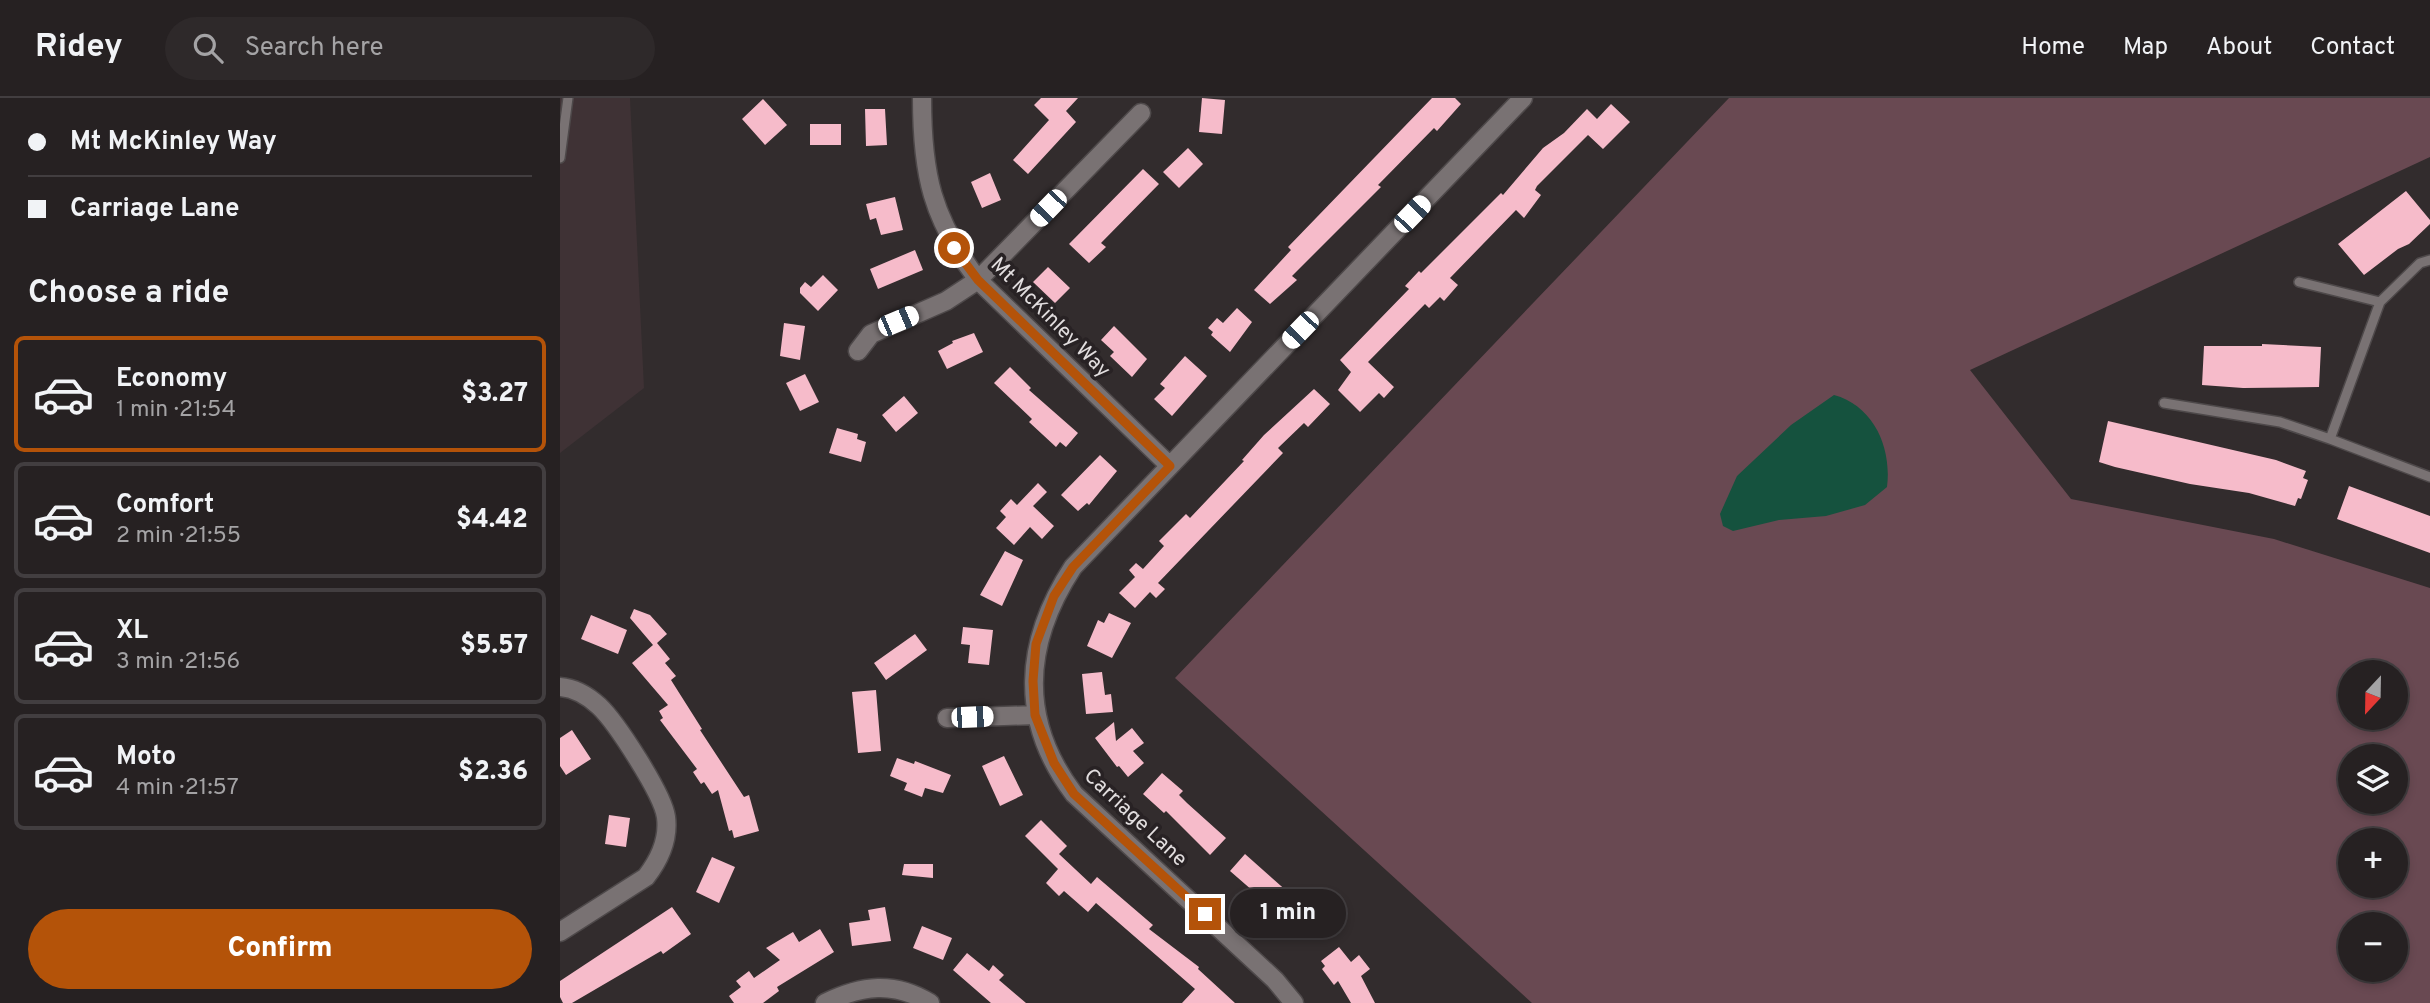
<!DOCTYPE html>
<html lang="en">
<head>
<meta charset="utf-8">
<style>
  :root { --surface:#262122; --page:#2e292a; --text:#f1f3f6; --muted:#a4a3a5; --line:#423e40; --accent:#b45309 }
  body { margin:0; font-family:Overpass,sans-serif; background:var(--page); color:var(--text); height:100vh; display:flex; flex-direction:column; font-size:26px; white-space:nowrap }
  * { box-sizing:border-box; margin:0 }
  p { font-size:23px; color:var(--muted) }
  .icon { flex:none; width:38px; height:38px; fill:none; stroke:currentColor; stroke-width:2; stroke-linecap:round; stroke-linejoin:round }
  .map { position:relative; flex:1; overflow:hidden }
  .sheet { display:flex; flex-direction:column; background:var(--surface); width:560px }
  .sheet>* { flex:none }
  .hud { display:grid; align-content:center; height:154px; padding:0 28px; background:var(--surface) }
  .needle { width:46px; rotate:202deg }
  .fabs { position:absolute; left:1778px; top:562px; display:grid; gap:14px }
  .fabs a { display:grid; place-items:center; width:70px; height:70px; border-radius:50%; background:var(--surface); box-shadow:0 4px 10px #0003,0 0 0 2px var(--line); font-size:35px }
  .end { position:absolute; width:32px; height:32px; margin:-16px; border:9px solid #b45309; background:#fff; box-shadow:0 0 0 4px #fff }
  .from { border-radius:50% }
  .bubble { position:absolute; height:49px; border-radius:24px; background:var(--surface); box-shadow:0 4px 10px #0003,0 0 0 2px var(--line); font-size:23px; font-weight:800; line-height:49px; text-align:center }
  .car { position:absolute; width:21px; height:42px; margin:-21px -10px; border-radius:9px; box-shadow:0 0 5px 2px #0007; background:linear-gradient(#fff 24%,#345 0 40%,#fff 0 76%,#345 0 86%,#fff 0) }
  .hud b { display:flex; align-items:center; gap:24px; height:66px; font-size:26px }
  .hud b+b { border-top:2px solid var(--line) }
  .hud i { width:18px; height:18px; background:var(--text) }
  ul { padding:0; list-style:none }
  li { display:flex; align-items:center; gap:21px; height:116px; margin:0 14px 10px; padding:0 14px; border:4px solid var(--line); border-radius:10px }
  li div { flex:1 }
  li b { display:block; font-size:26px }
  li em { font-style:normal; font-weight:800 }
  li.selected { border-color:var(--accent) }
  li>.icon { width:63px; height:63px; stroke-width:1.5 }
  h2 { padding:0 28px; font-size:32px; line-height:84px }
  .action { display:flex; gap:14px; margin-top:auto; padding:14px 28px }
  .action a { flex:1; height:80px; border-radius:42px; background:var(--accent); color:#fff; font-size:28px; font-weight:800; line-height:80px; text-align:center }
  header { display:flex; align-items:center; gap:42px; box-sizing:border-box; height:98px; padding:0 35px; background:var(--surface); border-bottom:2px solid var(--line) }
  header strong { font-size:33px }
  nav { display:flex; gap:38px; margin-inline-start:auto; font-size:24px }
  .search { width:490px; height:63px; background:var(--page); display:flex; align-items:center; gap:18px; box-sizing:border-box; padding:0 24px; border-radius:38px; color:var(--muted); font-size:26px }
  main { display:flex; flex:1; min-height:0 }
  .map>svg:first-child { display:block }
</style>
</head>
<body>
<header>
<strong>Ridey</strong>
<div class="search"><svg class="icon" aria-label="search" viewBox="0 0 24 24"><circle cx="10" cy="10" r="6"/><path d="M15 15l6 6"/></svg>Search here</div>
<nav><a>Home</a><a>Map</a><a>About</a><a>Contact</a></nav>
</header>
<main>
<section class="sheet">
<div class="hud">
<b><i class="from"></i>Mt McKinley Way</b>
<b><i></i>Carriage Lane</b>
</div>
<h2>Choose a ride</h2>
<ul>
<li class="selected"><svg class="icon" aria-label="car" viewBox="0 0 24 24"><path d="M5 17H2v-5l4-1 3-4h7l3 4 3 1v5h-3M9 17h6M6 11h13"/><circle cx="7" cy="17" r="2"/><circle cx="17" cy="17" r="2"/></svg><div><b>Economy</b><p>1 min · 21:54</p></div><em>$3.27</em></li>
<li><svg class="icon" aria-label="car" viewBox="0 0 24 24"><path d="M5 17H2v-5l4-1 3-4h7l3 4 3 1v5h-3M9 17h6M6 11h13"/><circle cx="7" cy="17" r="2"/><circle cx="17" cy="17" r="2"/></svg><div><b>Comfort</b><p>2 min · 21:55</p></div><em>$4.42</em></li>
<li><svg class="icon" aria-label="car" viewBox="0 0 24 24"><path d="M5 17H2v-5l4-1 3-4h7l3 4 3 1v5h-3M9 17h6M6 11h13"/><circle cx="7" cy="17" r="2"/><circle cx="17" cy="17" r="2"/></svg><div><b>XL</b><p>3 min · 21:56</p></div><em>$5.57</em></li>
<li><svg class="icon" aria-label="car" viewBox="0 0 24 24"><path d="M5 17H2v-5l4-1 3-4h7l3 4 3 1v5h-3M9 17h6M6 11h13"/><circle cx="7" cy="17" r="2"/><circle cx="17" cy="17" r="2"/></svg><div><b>Moto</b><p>4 min · 21:57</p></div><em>$2.36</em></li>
</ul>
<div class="action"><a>Confirm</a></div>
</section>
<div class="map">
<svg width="1870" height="905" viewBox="0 0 1870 905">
  <rect width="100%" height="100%" fill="#322c2d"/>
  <path fill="#3f3235" d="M0,0h70l14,290 -84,65z"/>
  <path fill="#694952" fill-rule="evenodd" d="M1169,0h701v59l-460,213 101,129 203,40 156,49v415h-898l-357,-325zM1790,574h46v46h-46zM1790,658h46v46h-46zM1790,742h46v46h-46zM1790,826h46v46h-46z"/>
  <path fill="#15523e" d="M1274,297c40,11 58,53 53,92l-22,18 -39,11 -47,4 -46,11 -10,-5 -3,-12 17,-38 54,-51z"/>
  <path fill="#f6bbca" d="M481,0h37l-12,13 10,11 -48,52 -15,-14 36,-40 -15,-15z
    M642,0l23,2 -3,34 -23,-2z
    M872,0h23l6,6 -24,27 -3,-3 -56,57 3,2 -89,89 5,4 -27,24 -16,-14 37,-40 -3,-3z
    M203,1l24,26 -22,20 -23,-26z
    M1051,6l19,18 -27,27 -15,-14 -51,51 -2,4 6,5 -17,23 -8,-8 -66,68 8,7 -14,16 -4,-4 -11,11 -4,-4 -57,58 26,25 -10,11 -5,-5 -19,19 -22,-22 13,-18 -11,-12 69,-71 -4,-3 14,-15 2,2 80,-80 2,2 40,-47 21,-15 23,-24 10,10z
    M305,11h20l2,36 -21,1z
    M250,26h31v21h-31z
    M628,50l15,16 -24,24 -16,-16z
    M583,71l16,15 -58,59 5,4 -17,16 -20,-19z
    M430,75l11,27 -19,8 -11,-26z
    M1846,93l24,29v4l-21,20 -11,5 -34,26 -26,-31z
    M335,99l8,33 -22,5 -5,-17 -6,2 -4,-16z
    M355,152l8,20 -45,19 -8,-20z
    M488,169l22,21 -15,15 -22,-21z
    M263,177l15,15 -20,21 -18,-18v-5l5,-6 6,5z
    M677,210l15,14 -22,30 -19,-17 2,-3 -5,-4 9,-10 6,5z
    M224,225l21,3 -5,34 -20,-4z
    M554,228l33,33 -15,18 -22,-21 4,-4 -13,-12z
    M414,235l9,19 -36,17 -9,-18 15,-8 -1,-2z
    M1702,246l59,3 -2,40 -76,1 -41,-3 2,-39h58z
    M625,258l22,20 -35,40 -18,-17 11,-11 -5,-4z
    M450,269l21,21 -2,2 49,43 -12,14 -6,-5 -4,5 -27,-25 3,-3 -38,-36z
    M245,276l14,28 -19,9 -14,-28z
    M754,291l16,15 -22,23 -4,-4 -26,25 5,5 -125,130 7,6 -9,9 -6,-6 -15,16 -16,-15 16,-16 -6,-7 7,-7 7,6 21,-23 -5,-5 27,-27 4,4 54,-57 -2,-1 22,-25z
    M344,298l14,17 -22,19 -14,-17z
    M1548,323l168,39 30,11 -3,7 5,2 -7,19 -3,-1 -3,8 -46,-13 -59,-9 -75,-17 -16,-5z
    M277,330l21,6 -1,5 9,3 -5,20 -32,-9z
    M540,357l17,16 -28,34 -2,-2 -9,8 -17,-16z
    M478,385l9,9 -14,14 21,20 -12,13 -12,-12 -16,18 -18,-17 10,-11 -6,-6 11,-12 6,6z
    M1789,388l81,30v37l-93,-34z
    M445,453l18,9 -21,46 -22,-11z
    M74,511l16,6 17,19 -10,9 13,16 -5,4 11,13 -5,4 31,49 -2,1 44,67 5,-2 10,36 -25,7 -2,-8 -3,1 -11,-41 -6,4 -8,-12 -3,2 -8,-12 4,-3 -37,-49 3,-2 -4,-7 9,-6 -36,-42 21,-18 -23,-27z
    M549,515l22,10 -19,35 -25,-12 11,-26 6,3z
    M31,517l36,15 -9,24 -37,-15z
    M403,529l30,3 -4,35 -21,-2 2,-18 -9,-1z
    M355,536l12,16 -41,30 -12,-17z
    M542,574l3,23 6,-1 2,18 -27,2 -4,-40z
    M316,592l5,61 -23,2 -6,-61z
    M554,624l2,19 16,-13 12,15 -11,8 11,12 -16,14 -9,-11 -2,1 -22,-29z
    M12,632l19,29 -25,16 -6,-9v-28z
    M444,658l19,39 -23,11 -18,-40z
    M337,660l17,6 1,-3 36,14 -8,18 -18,-5 -3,9 -18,-7 3,-7 -17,-7z
    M602,675l21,18 -4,4 8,8 39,35 -16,17 -44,-44 -2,2 -21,-19z
    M49,717l21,3 -4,29 -21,-3z
    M481,722l26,26 -8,8 32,30 6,-7 56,48 -4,4 50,38 -1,2 37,34h-53l13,-14 -99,-86 -8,9 -24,-21 -5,5 -13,-13 12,-14 -33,-33z
    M685,756l70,62 -15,16 -70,-61z
    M152,759l23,10 -16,36 -23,-11z
    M344,766h29v14l-31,-3z
    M112,809l19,27 -28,20 -2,-3 -89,52h-9l-3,-6v-16z
    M325,809l6,34 -39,5 -3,-23 21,-3 -2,-10z
    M362,828l30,12 -9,22 -30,-12z
    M260,831l14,23 -57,35 2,4 -16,12h-29l-5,-7 12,-9 -5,-6 13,-10 5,7 26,-18 -14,-12 27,-16 6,10z
    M779,849l12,15 8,-7 11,14 -9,7 14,27h-24l-13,-22 -4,4 -12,-16 3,-3 -4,-5z
    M407,855l22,18 4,-6 11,10 -5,5 27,23h-35l-38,-33z"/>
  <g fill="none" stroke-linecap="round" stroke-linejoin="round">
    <g stroke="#4e494a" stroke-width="12">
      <path id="service" d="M0,60l8,-60
        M1870,162l-10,3 -40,39 -50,137 100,38
        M1739,184l81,20
        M1604,305l116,19 50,17"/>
    </g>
    <g stroke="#4e494a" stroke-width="21">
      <path id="minor" d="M362,0c0,77 10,120 56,182l192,186
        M298,253l13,-17 75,-33 32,-21 163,-167
        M0,589c14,1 28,9 39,19 17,16 64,88 67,111 3,23 -6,42 -20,60l-86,55
        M387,620l89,-3
        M265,905c37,-18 69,-22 105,0
        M734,905l-19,-23 -201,-186c-56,-74 -50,-152 -1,-227l450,-469"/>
    </g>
    <use href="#service" stroke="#797273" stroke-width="9"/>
    <use href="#minor" stroke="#797273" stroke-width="18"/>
  </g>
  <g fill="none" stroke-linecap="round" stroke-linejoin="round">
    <path stroke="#b45309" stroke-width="9" d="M394,150l24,32 192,186 -97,101 -19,29 -18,48 -3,37 2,34 19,48 20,31 131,120"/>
  </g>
  <g text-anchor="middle" stroke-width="7" stroke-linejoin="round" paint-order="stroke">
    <g font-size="21" fill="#e2dedf" stroke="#282224">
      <text transform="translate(491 219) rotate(45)" y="7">Mt McKinley Way</text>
      <text transform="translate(576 719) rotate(43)" y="7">Carriage Lane</text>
    </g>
  </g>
</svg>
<div class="fabs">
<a><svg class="needle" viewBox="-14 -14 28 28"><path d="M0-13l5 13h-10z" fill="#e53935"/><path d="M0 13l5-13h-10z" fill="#a4a3a5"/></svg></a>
<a><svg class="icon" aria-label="layers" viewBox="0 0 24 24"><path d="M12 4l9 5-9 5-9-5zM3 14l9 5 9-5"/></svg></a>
<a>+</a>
<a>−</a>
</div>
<i class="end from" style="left:394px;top:150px"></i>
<i class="end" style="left:645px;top:816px"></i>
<div class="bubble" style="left:670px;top:791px;width:116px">1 min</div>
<i class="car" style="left:488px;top:110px;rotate:224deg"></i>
<i class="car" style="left:852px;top:116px;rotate:44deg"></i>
<i class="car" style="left:338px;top:223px;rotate:67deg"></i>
<i class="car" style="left:740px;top:232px;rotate:224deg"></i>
<i class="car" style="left:412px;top:619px;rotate:88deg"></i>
</div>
</main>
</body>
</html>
